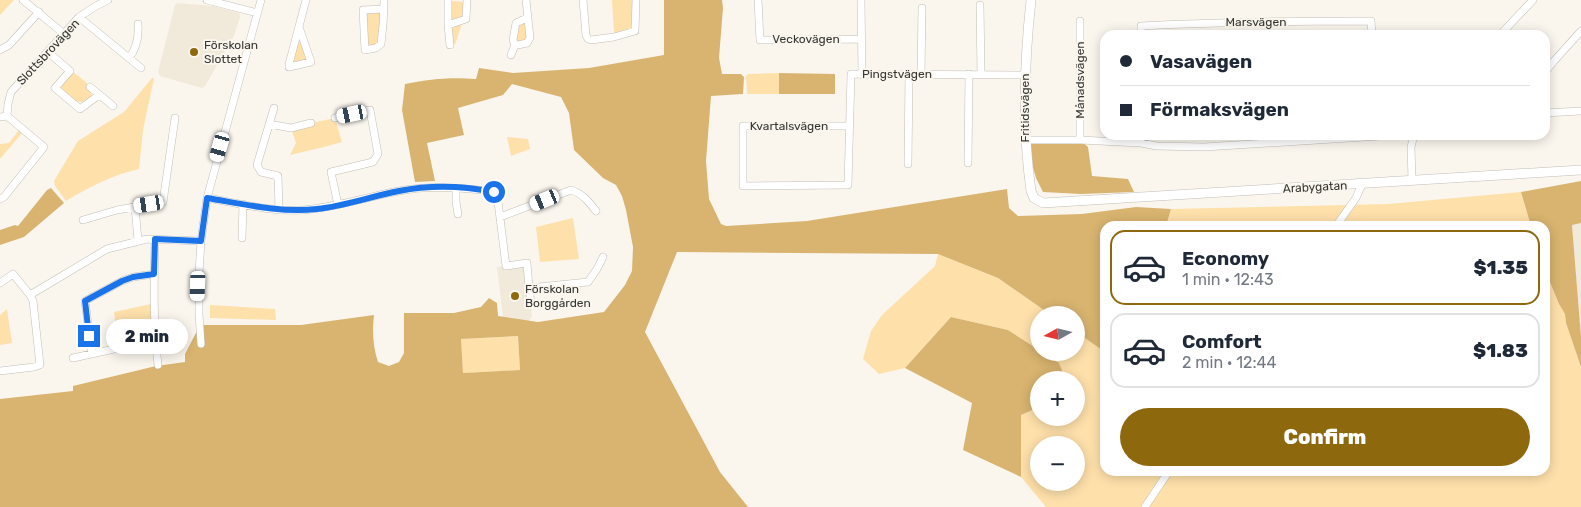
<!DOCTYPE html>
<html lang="en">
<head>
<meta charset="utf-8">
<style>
  :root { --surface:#fff; --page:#f2f2f3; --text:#1f2937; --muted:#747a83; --line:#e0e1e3; --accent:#8e680d }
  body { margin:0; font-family:Rubik,sans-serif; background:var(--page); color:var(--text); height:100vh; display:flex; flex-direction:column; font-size:19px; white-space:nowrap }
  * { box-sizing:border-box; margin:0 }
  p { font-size:16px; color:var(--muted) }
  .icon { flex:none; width:28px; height:28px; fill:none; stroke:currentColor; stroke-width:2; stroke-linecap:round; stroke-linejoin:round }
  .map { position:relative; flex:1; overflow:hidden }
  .panel { position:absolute; left:1100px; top:221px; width:450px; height:255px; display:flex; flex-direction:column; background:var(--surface); border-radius:15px; box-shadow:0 2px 12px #0003 }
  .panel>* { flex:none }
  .hud { position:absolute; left:1100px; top:30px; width:450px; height:110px; border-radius:15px; box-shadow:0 2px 12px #0003; display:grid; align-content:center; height:110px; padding:0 20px; background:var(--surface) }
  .needle { width:32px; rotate:262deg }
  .tools { position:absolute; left:1030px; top:306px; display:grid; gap:10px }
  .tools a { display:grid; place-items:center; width:55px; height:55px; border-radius:50%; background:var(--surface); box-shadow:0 2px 12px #0003; font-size:25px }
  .end { position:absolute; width:22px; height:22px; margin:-11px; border:6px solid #1a73e8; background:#fff; box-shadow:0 0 0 2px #fff }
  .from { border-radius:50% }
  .bubble { position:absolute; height:35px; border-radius:18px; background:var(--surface); box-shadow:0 2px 12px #0003; font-size:16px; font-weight:800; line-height:35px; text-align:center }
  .car { position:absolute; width:15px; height:30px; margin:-15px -8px; border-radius:6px; box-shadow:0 0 4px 1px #0007; background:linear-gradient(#fff 24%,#345 0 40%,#fff 0 76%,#345 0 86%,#fff 0) }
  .hud b { display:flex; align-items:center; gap:18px; height:48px; font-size:19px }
  .hud b+b { border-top:1px solid var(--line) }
  .hud i { width:12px; height:12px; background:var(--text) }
  ul { padding:9px 0 0; list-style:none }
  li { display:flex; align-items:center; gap:15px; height:75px; margin:0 10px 8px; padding:0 10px; border:2px solid var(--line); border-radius:15px }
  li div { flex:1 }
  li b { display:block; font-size:19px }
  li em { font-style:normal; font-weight:800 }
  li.selected { border-color:var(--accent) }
  li>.icon { width:45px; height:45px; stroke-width:1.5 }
  .button { display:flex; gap:10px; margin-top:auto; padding:10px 20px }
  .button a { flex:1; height:58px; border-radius:30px; background:var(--accent); color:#fff; font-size:20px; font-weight:800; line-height:58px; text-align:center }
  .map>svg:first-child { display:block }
</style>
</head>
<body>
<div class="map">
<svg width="1581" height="507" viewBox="0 0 1581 507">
  <rect width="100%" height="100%" fill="#faf6ee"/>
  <path fill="#f1e9da" d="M177,3l36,3 26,7 1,4 -6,19 -29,50 -3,2 -42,-12 -2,-4 17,-67z
    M1581,223v114l-9,-112z
    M527,263l5,54 -4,5 -24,3 -7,-58z"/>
  <path fill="#fee0aa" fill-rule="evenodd" d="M0,0h14l-14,15z
    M612,0h21l-1,28 -18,5z
    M453,1l12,1 -1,14 -10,4 -3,-1 -1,-16z
    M368,12h13l1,3 -5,30 -8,2 -2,-2 -1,-31z
    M524,22l2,2 1,15 -7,3 -3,-1 -1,-2 2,-14z
    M462,23l-7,22 -3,-4 -1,-12z
    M299,38l8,19 -1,3 -11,4 -2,-3z
    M73,72c9,7 19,12 18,25 -12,11 -18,2 -29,-6l-1,-7z
    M779,73v21h-32l-1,-18 2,-2z
    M152,78h2l-11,52 -4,39c-26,6 -50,18 -73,32l-11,-15 -1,-5 24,-40 46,-29z
    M335,118l7,24 -18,5 -34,8 6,-12 -4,-12 19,-4v-4z
    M19,130l3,3 -22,26v-15l9,-1z
    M507,137l21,2 2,10 -19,7z
    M1521,192l10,34h-365l5,-17 217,-5z
    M573,218l6,41 -39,3 -4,-35z
    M938,254l60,24 53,37h-12v35l-31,-20 -57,-13 -46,51 -26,6 -16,-15 8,-28 11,-16 53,-49z
    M1545,270l14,34 6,10 1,9 15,44v140h-535l-25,-30v-62l18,-8v11h37v-38h-10l-7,-17 -17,-10 34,-1v-20l29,20v119h440zM1039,445h37v37h-37z
    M151,304l1,28 -3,5 -31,7 -4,-32z
    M210,305l65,4 1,11 -66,-2z
    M7,309l5,34 -12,2v-30z
    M518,336l2,34 -57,3 -2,-34z"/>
  <path fill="#d9b470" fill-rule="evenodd" d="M664,0h58l1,8 -4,50 3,16h19l3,3 -1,17 -32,2 -5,65 3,38 12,25 5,2 81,-5 200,-32 2,19 9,8 64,-2 54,-7 35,2 -5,17h-61v126l-29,-20v-17h-25l-53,-37 -60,-24 -261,-2 -32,80 75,140 28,35h-748v-108l73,-8v-5l83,-20 29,-4v-8l15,-29h101l73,-10c-2,16 -1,32 4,47l11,4 10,-4 5,-9v-40h50l27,-6 8,-9 8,5 1,13 40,6 66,-10 21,-27 7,-14 1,-24 -7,-37 -4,-14 -6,-11 -13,-7 -29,-28 -5,-37 -8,-16 -49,-13 -9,11 -45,13 6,27 -37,8 8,38 -20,1 -13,-72 3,-26c26,-5 44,-7 71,-5l3,-11 34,5 76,-5 75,-13zM518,336l2,34 -57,3 -2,-34z
    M779,73l56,1v20h-56z
    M1025,140h55l8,7 4,29 36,3 6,13 -53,2 -38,-2 -7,-14z
    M1581,181v42l-9,2 9,112v30l-15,-44 -1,-9 -6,-10 -14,-34v-44h-14l-10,-34z
    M51,188l13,15 -40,34 -24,8v-15l15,-5 3,1 29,-36z
    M951,317l57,13 31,20v2l3,1 17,10 7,17h-27v27l-18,8v62l-58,-27 9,-47 -67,-35z"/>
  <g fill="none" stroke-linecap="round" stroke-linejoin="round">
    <g stroke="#c2beb6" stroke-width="8">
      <path id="minor" d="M23,0l41,34
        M207,0l50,13
        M384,0c0,15 -1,29 -3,44l-5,4 -11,2 -2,-40 21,-1
        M448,0v25l18,-6 1,-19
        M526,0l4,38 -3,5 -9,2h-3l-2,-5 3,-17 11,-5
        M583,0l3,35 2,4 3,1 23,-3 21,-6 1,-31
        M758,0l2,40 101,-1
        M861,0l1,74
        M980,5l1,70
        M79,17l62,51
        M1080,21v119
        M448,25l2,20
        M299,27l12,35 -22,5v-3l17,-64
        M1141,35v-9c76,-4 153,-5 230,-5l1,14
        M1500,35l33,-35
        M0,50l9,-5 30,-33
        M48,52l22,19 -15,17 25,21 19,-14
        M511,55l4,-10
        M129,58c8,-10 10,-21 9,-34
        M1545,72l9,-11 27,-30
        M921,74l1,-66
        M90,87l23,19
        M274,108l-17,57 4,7 17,4 1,34
        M1545,113l36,-2
        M7,116l1,-12 3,-12 68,-75 17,-11 12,-6
        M0,117l7,-1 37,31 -40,50 -4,2
        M335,118l35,-8 8,44 -5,8 -42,10 7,33
        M269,124l22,4 20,-5
        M850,126h-107v60l105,-1 3,-111 174,1
        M1141,135v8
        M1025,140h55l61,3 16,3 47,1 176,-11 22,-1 11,2
        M968,163l1,-89
        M908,164l1,-90
        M1412,180l-1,-33 3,-12
        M456,188v14l2,12
        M207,198c31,5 63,14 95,12 33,-2 64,-13 97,-19 30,-6 62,-3 92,0l4,1 2,2 9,72 21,-3 2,25 59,-6 9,-13 6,-12
        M135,207l3,33
        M500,217l71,-27c11,3 18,12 25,21
        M83,220l34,-10 46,-8 12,-84
        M1336,226l20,-28 6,-14
        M242,238l1,-34
        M155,239c-1,42 -2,84 3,126
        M0,283l13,-9 17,21 3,6 7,64 -6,2 -34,4
        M529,288l2,16
        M30,295l77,-46 40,-10 54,2
        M201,344l-2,-30v-41l2,-32 6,-43 54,-198
        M92,354l-7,-53 37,-20 11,-4 21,-3
        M73,358l82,-18
        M1145,507l24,-36"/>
    </g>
    <g stroke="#c2beb6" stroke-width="10">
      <path id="tertiary" d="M1031,0c-7,64 -9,127 0,191l3,7 9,5 538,-33"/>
    </g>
    <use href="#minor" stroke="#fff" stroke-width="7"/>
    <use href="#tertiary" stroke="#fff" stroke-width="9"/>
  </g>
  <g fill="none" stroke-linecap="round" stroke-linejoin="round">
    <path stroke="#1a73e8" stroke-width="6" d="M89,336l-4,-35 37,-20 11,-4 21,-3 1,-35 46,2 6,-43c36,6 73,15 110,11 28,-3 55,-13 82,-18 30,-6 65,-5 95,1"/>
  </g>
  <g fill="#8e680d" stroke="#faf6ee" stroke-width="2">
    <circle cx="194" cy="52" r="5"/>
    <circle cx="515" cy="296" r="5"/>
  </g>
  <g text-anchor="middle" stroke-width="4" stroke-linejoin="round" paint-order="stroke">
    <g font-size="12" fill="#353431" stroke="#faf6ee">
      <text x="1256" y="26">Marsvägen</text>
      <text x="806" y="43">Veckovägen</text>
      <text transform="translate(48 52) rotate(-47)" y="4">Slottsbrovägen</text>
      <text x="897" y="78">Pingstvägen</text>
      <text transform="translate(1080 80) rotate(-90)" y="4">Månadsvägen</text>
      <text transform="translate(1025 108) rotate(-90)" y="4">Fritidsvägen</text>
      <text x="789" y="130">Kvartalsvägen</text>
      <text transform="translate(1315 187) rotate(-3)" y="4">Arabygatan</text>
    </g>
    <g font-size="12" fill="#353431" stroke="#faf6ee" text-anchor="start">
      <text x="204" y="49">Förskolan<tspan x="204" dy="14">Slottet</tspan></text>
      <text x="525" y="293">Förskolan<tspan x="525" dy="14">Borggården</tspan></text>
    </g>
  </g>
</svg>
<div class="tools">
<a><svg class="needle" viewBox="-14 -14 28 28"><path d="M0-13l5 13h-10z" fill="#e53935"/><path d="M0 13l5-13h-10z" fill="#747a83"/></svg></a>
<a>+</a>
<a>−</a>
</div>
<i class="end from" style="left:494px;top:192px"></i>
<i class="end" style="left:89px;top:336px"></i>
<div class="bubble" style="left:106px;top:319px;width:82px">2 min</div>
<i class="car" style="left:352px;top:114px;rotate:258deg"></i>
<i class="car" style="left:220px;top:147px;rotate:196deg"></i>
<i class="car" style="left:545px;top:200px;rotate:248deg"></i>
<i class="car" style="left:149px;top:204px;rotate:261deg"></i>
<i class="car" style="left:198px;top:286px;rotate:182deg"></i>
<div class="hud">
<b><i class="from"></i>Vasavägen</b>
<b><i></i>Förmaksvägen</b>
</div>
<section class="panel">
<ul>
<li class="selected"><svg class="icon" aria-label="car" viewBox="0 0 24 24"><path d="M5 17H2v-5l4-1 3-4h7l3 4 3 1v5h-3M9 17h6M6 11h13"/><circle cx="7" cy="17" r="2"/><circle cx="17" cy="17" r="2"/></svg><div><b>Economy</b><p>1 min · 12:43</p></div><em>$1.35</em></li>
<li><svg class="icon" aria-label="car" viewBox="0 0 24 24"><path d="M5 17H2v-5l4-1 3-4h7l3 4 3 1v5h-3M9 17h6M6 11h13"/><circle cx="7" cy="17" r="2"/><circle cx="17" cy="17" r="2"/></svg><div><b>Comfort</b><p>2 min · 12:44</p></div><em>$1.83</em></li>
</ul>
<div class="button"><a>Confirm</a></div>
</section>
</div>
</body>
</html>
